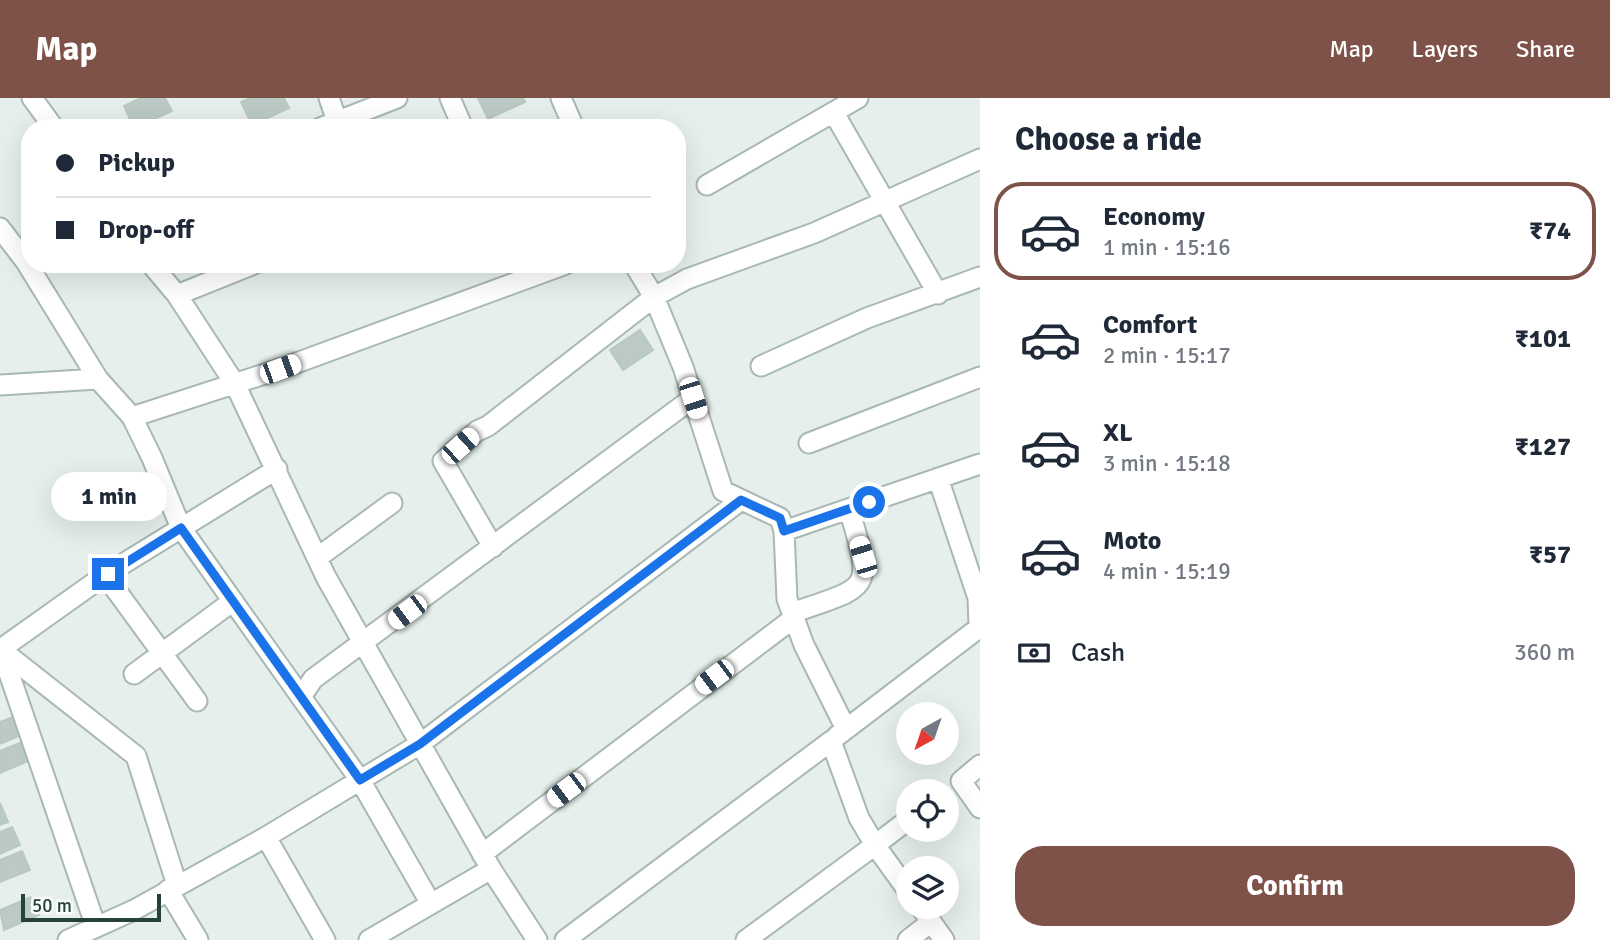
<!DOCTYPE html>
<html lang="en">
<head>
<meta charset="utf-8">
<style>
  :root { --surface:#fff; --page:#f6f6f7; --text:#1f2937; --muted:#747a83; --line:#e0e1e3; --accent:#7f5249 }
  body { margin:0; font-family:Signika,sans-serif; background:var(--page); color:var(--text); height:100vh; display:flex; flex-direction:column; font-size:26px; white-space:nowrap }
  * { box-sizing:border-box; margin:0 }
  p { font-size:23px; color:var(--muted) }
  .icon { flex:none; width:38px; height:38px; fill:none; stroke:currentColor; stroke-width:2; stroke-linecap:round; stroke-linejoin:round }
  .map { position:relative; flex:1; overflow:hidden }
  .side { display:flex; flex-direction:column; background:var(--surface); width:630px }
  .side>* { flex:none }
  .top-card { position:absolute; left:21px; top:21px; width:665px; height:154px; border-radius:28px; box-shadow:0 7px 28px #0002; display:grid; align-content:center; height:154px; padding:0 35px; background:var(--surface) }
  .needle { width:46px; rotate:220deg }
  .buttons { position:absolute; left:896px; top:604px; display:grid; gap:14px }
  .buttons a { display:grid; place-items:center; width:63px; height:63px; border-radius:50%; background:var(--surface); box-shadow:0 7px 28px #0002; font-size:35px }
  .scale { position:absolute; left:21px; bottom:18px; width:140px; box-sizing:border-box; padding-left:7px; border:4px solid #24423a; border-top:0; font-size:19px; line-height:24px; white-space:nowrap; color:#24423a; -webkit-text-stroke:5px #f7fbf9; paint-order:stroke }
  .end { position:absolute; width:32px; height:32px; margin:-16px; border:9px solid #1a73e8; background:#fff; box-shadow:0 0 0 4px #fff }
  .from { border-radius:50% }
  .bubble { position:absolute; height:49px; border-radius:24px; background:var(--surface); box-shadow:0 7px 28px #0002; font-size:23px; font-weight:700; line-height:49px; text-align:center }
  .car { position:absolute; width:21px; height:42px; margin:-21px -10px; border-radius:9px; box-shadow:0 0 5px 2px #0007; background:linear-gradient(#fff 24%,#345 0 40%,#fff 0 76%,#345 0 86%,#fff 0) }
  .top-card b { display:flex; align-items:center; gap:24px; height:66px; font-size:26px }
  .top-card b+b { border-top:2px solid var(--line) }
  .top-card i { width:18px; height:18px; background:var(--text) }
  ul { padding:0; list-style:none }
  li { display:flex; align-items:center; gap:21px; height:98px; margin:0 14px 10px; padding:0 21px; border:4px solid transparent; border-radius:28px }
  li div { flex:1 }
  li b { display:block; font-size:26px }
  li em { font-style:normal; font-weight:700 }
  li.selected { border-color:var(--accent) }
  li>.icon { width:63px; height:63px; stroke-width:1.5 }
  h2 { padding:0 35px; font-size:32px; line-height:84px }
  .pay { display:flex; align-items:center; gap:18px; height:77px; padding:0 35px; font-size:26px }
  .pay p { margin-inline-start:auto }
  .button { display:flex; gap:14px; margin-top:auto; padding:14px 35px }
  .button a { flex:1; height:80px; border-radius:28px; background:var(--accent); color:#fff; font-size:28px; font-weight:700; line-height:80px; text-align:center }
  header { display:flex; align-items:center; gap:42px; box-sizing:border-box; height:98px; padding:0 35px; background:var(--accent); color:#fff }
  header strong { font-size:33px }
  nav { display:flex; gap:38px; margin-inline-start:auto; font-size:24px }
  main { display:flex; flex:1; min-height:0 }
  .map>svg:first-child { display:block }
</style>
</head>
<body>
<header>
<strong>Map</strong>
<nav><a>Map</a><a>Layers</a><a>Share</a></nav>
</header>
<main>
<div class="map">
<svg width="980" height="842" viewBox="0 0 980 842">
  <rect width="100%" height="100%" fill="#e6efeb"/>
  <path fill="#bbcac4" stroke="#b8c9c2" stroke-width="2" d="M141,0h24l7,13 -38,17 -10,-22z
    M250,0h34l5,10 -37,17 -11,-23z
    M478,0h45l2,4 -37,17z
    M640,232l13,20 -30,20 -13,-20z
    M18,617l8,18 -26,11v-22z
    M27,642l8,18 -35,15v-22z
    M0,705l8,19 -8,3z
    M12,729l8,18 -20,9v-22z
    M22,753l8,19 -30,12v-22z
    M31,799l8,18 -35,15 -4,-20z"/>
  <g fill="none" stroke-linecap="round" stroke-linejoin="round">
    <g stroke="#a8b8b2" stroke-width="23">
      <path id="minor" d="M32,0l22,30
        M329,0l8,23
        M450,0l13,30
        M561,0l13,30
        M834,15l104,181
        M320,30l77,-30
        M707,87l151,-87
        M0,130l26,34 72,117
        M151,166l26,31 58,89 91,193 165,292 46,71
        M177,197l77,-31
        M761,268l106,-48 113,-41
        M0,287l98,-6 34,38 20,41 29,70 179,252 71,124
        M132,319l148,-48 286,-105
        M809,345l171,-66
        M938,380l40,120 1,28
        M784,433l-4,-13 -57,-27 -40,-124 -29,-70 33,-18 127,-46 166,-74
        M493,449l-50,-86 34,-30 11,-5 166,-129 -20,-33
        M317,460l75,-55
        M105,477l92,126
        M792,515c79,-28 82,-20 57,-104
        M0,551l136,107 41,129
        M1,551l104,-74 172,-106
        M1,552l95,277
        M134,576l99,-73
        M301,599l12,-18 380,-281
        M846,631l-42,-84 -17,-46 -3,-68 196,-67
        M837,638l143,-109
        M980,667l-19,16 19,27
        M908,722l-33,25 33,46
        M266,739l59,103
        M482,756l312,-236
        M168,792l30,50
        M920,808l24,34
        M68,842l66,-30 132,-73 154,-93 321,-244
        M369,842l122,-71
        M565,842l266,-199 28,77 16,27 -129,95
        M908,842l23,-18"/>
    </g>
    <use href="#minor" stroke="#fff" stroke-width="19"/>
  </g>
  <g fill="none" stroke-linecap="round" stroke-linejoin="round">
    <path stroke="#1a73e8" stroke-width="9" d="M108,476l73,-46 179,252 60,-36 321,-244 39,18 4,13 85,-29"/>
  </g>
</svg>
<div class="buttons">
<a><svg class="needle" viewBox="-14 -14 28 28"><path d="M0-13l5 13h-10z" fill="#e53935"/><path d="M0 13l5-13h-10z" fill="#747a83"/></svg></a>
<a><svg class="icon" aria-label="locate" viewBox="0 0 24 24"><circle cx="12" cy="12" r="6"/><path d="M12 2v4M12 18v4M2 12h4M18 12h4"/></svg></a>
<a><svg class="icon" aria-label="layers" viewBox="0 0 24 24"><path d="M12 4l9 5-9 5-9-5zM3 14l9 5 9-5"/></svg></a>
</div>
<div class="scale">50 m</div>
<i class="end from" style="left:869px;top:404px"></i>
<i class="end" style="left:108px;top:476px"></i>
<div class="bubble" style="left:51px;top:374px;width:116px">1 min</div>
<i class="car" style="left:280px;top:271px;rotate:70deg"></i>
<i class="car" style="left:693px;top:300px;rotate:162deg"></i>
<i class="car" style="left:460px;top:348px;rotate:48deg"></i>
<i class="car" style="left:863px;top:459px;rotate:343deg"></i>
<i class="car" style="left:407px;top:514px;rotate:233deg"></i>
<i class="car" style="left:714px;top:579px;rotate:233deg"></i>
<i class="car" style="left:566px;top:692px;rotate:233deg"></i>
<div class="top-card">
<b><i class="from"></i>Pickup</b>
<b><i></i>Drop-off</b>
</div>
</div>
<section class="side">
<h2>Choose a ride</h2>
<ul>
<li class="selected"><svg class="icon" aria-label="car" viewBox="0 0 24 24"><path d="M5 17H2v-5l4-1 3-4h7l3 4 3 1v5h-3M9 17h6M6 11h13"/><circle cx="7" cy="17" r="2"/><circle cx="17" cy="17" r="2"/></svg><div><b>Economy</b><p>1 min · 15:16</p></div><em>₹74</em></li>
<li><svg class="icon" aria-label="car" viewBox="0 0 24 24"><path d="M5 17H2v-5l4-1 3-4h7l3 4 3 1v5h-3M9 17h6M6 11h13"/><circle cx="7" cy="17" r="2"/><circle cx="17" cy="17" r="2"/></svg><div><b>Comfort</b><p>2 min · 15:17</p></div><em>₹101</em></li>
<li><svg class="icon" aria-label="car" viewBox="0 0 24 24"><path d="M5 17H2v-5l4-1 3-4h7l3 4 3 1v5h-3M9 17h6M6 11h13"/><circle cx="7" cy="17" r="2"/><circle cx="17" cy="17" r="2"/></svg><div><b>XL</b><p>3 min · 15:18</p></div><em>₹127</em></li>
<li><svg class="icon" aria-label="car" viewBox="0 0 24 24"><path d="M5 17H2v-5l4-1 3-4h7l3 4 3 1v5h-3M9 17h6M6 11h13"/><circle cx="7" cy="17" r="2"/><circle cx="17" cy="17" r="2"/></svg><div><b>Moto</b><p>4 min · 15:19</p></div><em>₹57</em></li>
</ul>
<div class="pay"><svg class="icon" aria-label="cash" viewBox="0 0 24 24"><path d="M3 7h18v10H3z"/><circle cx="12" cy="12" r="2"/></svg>Cash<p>360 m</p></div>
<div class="button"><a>Confirm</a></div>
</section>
</main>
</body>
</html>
